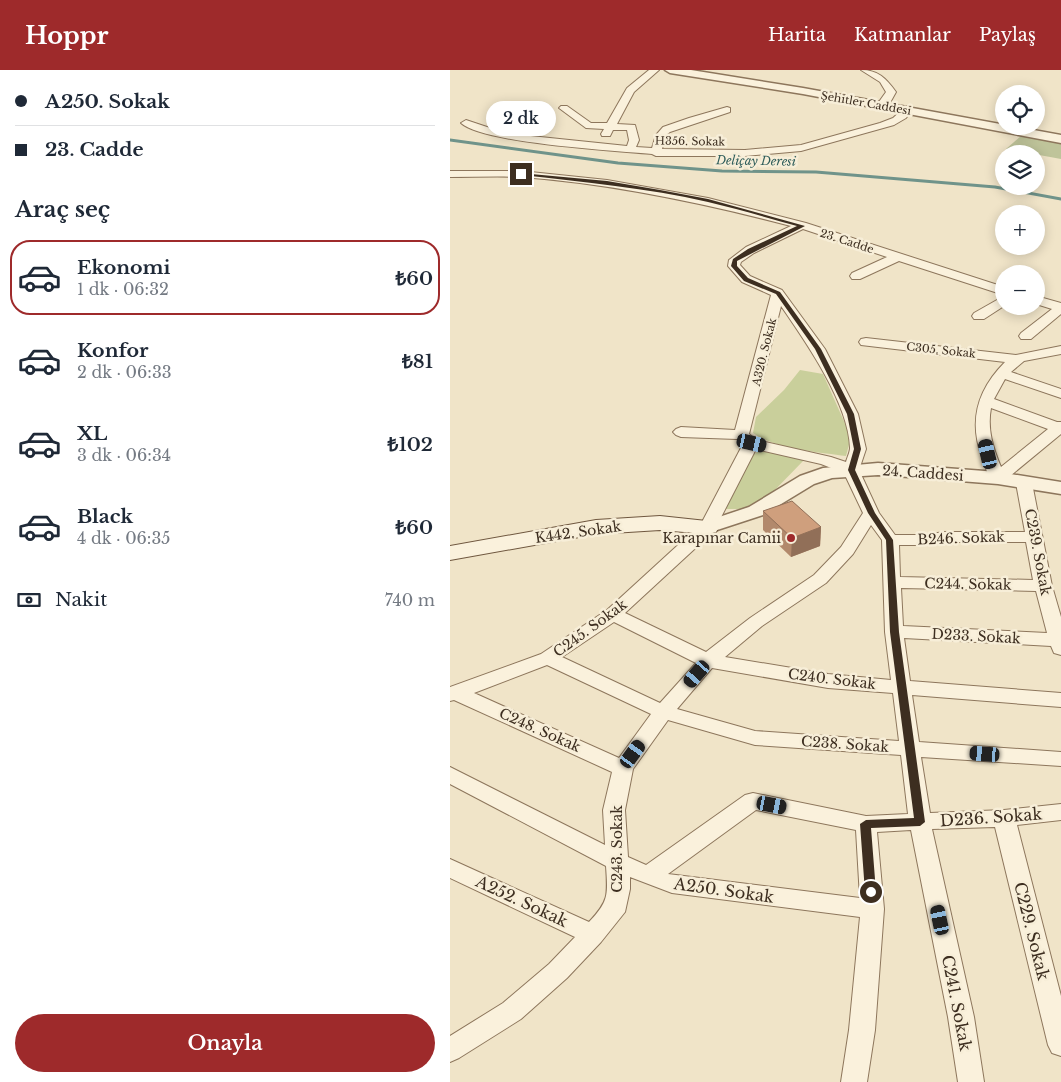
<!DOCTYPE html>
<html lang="tr">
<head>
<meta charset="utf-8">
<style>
  :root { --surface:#fff; --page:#f6f6f7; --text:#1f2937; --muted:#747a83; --line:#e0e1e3; --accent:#9e2a2b }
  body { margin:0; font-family:"Libre Baskerville",serif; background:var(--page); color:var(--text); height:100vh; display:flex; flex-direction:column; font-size:19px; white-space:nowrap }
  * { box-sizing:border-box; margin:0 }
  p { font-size:16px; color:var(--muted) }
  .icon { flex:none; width:28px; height:28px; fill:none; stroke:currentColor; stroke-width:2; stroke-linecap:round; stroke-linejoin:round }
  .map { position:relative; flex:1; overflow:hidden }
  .details { display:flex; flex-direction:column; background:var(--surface); width:450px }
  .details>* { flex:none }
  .top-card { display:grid; align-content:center; height:110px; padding:0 15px; background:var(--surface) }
  .tools { position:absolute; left:545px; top:15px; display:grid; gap:10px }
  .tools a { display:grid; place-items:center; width:50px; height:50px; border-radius:50%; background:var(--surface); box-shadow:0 2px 12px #0003; font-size:25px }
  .end { position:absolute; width:22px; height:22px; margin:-11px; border:6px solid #3d2e20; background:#fff; box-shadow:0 0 0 2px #fff }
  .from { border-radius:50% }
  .bubble { position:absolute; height:35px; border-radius:18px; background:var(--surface); box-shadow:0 2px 12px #0003; font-size:16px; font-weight:600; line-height:35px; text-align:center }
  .car { position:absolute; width:15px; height:30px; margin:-15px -8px; border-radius:6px; box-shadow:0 0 4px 1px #0007; background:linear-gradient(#222 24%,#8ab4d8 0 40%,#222 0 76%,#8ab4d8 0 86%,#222 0) }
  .top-card b { display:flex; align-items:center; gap:18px; height:48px; font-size:19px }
  .top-card b+b { border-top:1px solid var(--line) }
  .top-card i { width:12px; height:12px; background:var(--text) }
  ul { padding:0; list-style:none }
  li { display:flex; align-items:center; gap:15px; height:75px; margin:0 10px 8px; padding:0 5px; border:2px solid transparent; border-radius:20px }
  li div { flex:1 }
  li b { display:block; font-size:19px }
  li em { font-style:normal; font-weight:600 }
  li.active { border-color:var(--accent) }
  li>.icon { width:45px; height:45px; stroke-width:1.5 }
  h2 { padding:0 15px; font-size:22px; line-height:60px }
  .pay { display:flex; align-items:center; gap:12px; height:55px; padding:0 15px; font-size:19px }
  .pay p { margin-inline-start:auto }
  .action { display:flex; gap:10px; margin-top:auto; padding:10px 15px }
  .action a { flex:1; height:58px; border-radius:30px; background:var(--accent); color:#fff; font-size:20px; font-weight:600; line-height:58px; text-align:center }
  header { display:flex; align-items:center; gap:30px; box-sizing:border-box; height:70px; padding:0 25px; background:var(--accent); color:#fff }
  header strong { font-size:24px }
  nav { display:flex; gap:28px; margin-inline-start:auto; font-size:18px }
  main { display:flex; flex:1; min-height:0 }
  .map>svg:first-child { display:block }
</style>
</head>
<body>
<header>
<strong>Hoppr</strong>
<nav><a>Harita</a><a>Katmanlar</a><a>Paylaş</a></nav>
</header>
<main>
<section class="details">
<div class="top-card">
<b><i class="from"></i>A250. Sokak</b>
<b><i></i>23. Cadde</b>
</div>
<h2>Araç seç</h2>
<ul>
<li class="active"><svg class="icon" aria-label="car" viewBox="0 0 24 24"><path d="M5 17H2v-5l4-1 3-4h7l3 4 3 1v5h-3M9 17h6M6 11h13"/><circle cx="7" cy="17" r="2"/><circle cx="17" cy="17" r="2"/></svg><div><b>Ekonomi</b><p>1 dk · 06:32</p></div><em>₺60</em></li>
<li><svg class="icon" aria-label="car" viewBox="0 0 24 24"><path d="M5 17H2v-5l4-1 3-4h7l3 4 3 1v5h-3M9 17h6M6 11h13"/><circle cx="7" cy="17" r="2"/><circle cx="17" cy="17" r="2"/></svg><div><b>Konfor</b><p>2 dk · 06:33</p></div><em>₺81</em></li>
<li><svg class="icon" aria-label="car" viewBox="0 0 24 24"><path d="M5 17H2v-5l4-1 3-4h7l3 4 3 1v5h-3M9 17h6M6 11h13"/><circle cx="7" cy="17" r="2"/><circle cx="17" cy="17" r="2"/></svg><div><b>XL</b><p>3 dk · 06:34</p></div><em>₺102</em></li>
<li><svg class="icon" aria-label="car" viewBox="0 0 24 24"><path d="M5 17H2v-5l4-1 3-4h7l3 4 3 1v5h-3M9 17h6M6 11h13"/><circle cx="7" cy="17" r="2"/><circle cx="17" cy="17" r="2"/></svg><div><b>Black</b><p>4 dk · 06:35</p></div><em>₺60</em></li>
</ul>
<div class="pay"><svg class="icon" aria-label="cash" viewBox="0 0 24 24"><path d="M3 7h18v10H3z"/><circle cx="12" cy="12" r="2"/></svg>Nakit<p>740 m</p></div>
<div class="action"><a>Onayla</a></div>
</section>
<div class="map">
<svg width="611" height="1012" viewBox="0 0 611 1012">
  <rect width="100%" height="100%" fill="#f0e4c8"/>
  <path fill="#c9cf9b" d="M350,300l23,4 28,63 -5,19c-28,-4 -70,-7 -93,-23l3,-16 28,-27z
    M311,380l43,10 -33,34 -28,15h-17l4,-15 24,-40z"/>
  <path fill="#bfc49a" d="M571,66l40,7v16l-55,-10z"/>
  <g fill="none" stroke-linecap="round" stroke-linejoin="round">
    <path stroke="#6f938a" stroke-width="3" d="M0,70l168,23 104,8 94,1 179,15 66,12"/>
    <g stroke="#8d765c" stroke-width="2">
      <path id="minor" d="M199,0h10l-25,22 -17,32 18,1 4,15 -3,7 16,1 4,-13 7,-8 26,-9 38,-11 3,1v4l-60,20 -4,3 -4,14 83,1 56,-5 79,-22 13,-5 11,-10h6l2,2 -6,8 -12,7 -93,26 -56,5h-89l-4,-2c-35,-3 -170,-11 -191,-31l5,-3 30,10 25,5 106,11 2,-6 -2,-10h-14l-3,6h-8l-1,-2 3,-5 -18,-1 -27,-20 2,-2h6l24,17h16l20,-35z
        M411,0c17,0 25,8 35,22l-5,9 -7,7h-6l-2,-2 10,-14 -6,-10z
        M0,101h71l86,9 101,18 98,25 198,64v8l-105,-34 -39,18h-8l-2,-3 2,-3 35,-16 -84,-28 -49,24 -13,9 -1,3 10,11 32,14 43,59 33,65 8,35 -7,21 20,43 16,22h30l19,-3h81l-9,-49 2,-3h12l2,3 20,103 9,31v38l-7,-2 -3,-7 -147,-8 6,43 151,12v14l-149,-12 7,47 142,10v14l-140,-9 9,56 74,-3 57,-6v16l-44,5 44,171v60l-9,-3 -4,-8 -53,-218 -63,2 42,188 10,65h-26l-10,-65 -37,-187 -34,2 7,77 -9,121 -8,52h-26l8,-52 11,-113 -188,-24 -42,-16v12l-5,23 -24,30 -34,36 -46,41 -62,39 -9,4v-26l53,-33 46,-39 26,-27 -125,-59v-19l139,63c20,-21 19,-27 17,-56l-156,-82v-17l155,78 -2,-35 9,-38 -158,-72 -4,1v-14l91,-33 66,-44 94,-86 42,-80 -6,-5 -56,-2 -5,-2 -3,-3 3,-3 5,-2 54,3 36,-135 -29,-13 -14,-16 1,-6 17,-13 45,-21c-88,-23 -177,-42 -269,-49 -24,-1 -48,0 -72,0zM331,236c25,36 68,98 69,142 0,4 -3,10 -4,14l-15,-5 -75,-17 -7,-6zM306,379l65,15 23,9 19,40 -22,34 -27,28 -64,43 -44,34 -81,-39 89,-82zM421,455l11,15 3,92 6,48 -63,-6 -103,-17 37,-31 64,-43 27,-29zM494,472h82l7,38 -133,-3 -1,-32h26zM451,518l135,3 11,42 -144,-7zM164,552l82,41 -36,40 -98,-46zM97,595l104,49 -32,44 -145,-65zM262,598l116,20 65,5 6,48 -144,-10 -78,-22zM218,650l87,25 146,10 7,59 -42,2 -113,-23 -8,2 -99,70 -18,-8 -3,-47 8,-41zM306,740l100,20 4,68 -192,-24z
        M554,226v10l-20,13h-10l-2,-3 2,-3z
        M586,226l25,7v11l-30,25h-10l-2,-3 2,-3 31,-24 -16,-5z
        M416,268l150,17 45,-9v8l-37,7 -13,11 50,17v9l-56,-19 -11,20 63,23h4v12l-57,47h-12c-5,-7 -7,-16 -10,-24 -14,-37 -4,-68 23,-95l-144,-17 -2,-3 2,-3zM541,338l57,21 -47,38c-8,-19 -14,-38 -10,-59z"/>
    </g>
    <g stroke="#8d765c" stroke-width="3">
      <path id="tertiary" d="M215,0h26l112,18 258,47v8l-258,-49 -133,-21z
        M428,393l120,9 63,10v12l-63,-10 -89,-7 -31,-2 -46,3 -18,6 -51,31 -55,18 -7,-2 -3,-4 3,-4 48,-16 51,-31 23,-8z"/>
    </g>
    <g stroke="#6f573f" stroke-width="2">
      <path id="secondary" d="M210,446l56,6 3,5 -3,5 -8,2 -48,-4 -64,4 -146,26v-14l146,-26z"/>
    </g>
    <use href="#minor" fill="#faf1dc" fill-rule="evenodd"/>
    <use href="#tertiary" fill="#faf1dc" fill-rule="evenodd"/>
    <use href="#secondary" fill="#faf1dc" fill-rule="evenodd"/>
  </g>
  <path fill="#b2896c" d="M313,441l58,16 -1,19 -29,11 -28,-27z"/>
  <path fill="#916f58" d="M371,457l-1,19 -29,11 1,-19z"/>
  <path fill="#cf9f7d" stroke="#916f58" d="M342,431l29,26 -29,11 -29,-27z"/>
  <path fill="#3d2e20" d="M70,103l87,8 53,9 48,9 97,27 -68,35v5l11,12 32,14 41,57 33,65 7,35 -6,21 20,43 18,27 6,92 26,190 -5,4 -49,2 5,64 -1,3h-8l-2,-3 -5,-68 6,-4 48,-2 -24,-186 -4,-92 -18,-27 -20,-43 6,-21 -7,-35 -32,-65 -39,-55 -32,-13 -13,-15 2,-7 15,-10 49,-23c-29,-8 -59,-17 -89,-24 -61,-14 -124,-20 -187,-27z"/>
  <circle fill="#9e2a2b" stroke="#f7eed8" stroke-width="2" cx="341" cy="468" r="5"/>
  <g text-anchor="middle" stroke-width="5" stroke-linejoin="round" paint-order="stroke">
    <g font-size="11" fill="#3d2e20" stroke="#f7eed8">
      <text transform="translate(416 33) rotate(10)" y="4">Şehitler Caddesi</text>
      <text transform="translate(240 71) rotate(1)" y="4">H356. Sokak</text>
      <text transform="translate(397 171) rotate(18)" y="4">23. Cadde</text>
      <text transform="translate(491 280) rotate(6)" y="4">C305. Sokak</text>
      <text transform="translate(314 282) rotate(-76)" y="4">A320. Sokak</text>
    </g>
    <g font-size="12" font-style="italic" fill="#2f5d5a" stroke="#f7eed8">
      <text transform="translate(306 91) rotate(1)" y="4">Deliçay Deresi</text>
    </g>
    <g font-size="14" fill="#3d2e20" stroke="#f7eed8">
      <text transform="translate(473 403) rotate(4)" y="5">24. Caddesi</text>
      <text transform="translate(128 462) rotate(-8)" y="5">K442. Sokak</text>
      <text transform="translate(511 468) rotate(-2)" y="5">B246. Sokak</text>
      <text transform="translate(588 482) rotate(79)" y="5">C239. Sokak</text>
      <text transform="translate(518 514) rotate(1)" y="5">C244. Sokak</text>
      <text transform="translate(140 558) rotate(-36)" y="5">C245. Sokak</text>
      <text transform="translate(526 566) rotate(3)" y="5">D233. Sokak</text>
      <text transform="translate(382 609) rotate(7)" y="5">C240. Sokak</text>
      <text transform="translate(90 660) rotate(24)" y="5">C248. Sokak</text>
      <text transform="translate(395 674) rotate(4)" y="5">C238. Sokak</text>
      <text transform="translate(167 779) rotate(-90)" y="5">C243. Sokak</text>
    </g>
    <g font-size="14" fill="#3d2e20" stroke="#f7eed8" text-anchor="end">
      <text x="331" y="473">Karapınar Camii</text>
    </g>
    <g font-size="16" fill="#3d2e20" stroke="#f7eed8">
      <text transform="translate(541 747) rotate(-4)" y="6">D236. Sokak</text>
      <text transform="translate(274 820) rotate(8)" y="6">A250. Sokak</text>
      <text transform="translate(72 831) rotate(25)" y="6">A252. Sokak</text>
      <text transform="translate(582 861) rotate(76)" y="6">C229. Sokak</text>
      <text transform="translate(507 933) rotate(79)" y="6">C241. Sokak</text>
    </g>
  </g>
</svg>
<div class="tools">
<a><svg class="icon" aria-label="locate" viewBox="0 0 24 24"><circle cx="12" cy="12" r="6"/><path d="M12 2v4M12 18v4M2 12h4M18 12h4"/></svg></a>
<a><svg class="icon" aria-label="layers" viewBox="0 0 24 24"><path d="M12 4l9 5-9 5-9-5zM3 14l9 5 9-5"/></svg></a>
<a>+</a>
<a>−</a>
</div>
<i class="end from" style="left:421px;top:822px"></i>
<i class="end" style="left:71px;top:104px"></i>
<div class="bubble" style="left:36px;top:31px;width:70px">2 dk</div>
<i class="car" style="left:302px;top:373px;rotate:103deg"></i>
<i class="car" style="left:538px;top:384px;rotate:347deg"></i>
<i class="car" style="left:247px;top:604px;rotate:221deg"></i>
<i class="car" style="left:183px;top:684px;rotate:36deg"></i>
<i class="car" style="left:535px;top:684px;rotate:274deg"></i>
<i class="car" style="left:322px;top:735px;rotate:101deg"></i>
<i class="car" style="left:490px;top:850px;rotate:348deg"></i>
</div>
</main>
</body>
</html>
